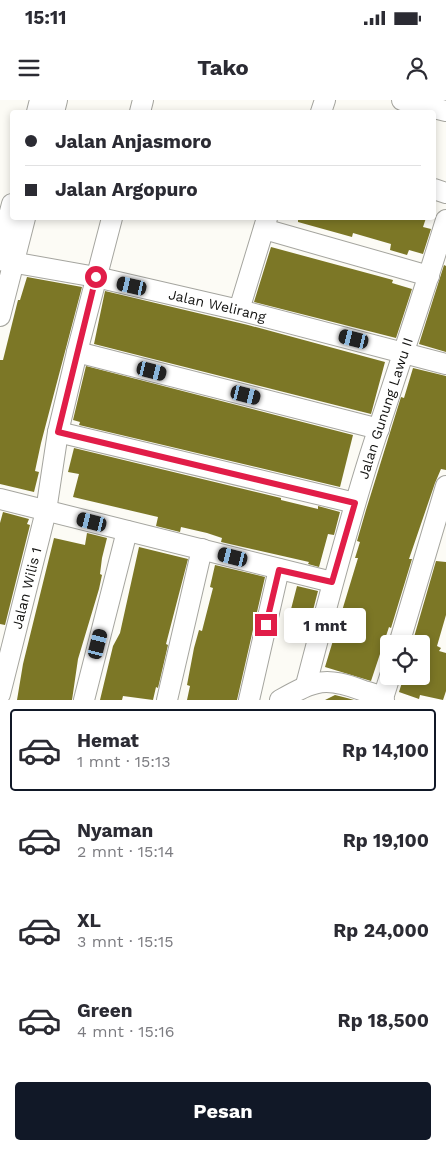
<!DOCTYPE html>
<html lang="id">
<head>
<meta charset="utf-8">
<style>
  :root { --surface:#fff; --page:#f7f7f7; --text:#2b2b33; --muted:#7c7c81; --line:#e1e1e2; --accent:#111827 }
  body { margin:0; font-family:"Work Sans",sans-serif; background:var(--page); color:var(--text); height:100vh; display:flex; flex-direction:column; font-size:19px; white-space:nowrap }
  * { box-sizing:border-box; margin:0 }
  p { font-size:16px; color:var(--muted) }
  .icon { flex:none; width:28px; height:28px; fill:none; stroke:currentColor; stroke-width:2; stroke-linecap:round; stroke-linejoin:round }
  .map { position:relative; height:600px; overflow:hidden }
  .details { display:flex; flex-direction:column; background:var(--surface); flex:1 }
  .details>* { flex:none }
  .top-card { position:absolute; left:10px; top:10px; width:426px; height:110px; border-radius:5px; box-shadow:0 2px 8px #0003; display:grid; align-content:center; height:110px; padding:0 15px; background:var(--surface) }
  .fabs { position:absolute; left:380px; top:535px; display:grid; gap:10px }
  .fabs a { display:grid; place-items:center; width:50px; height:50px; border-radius:5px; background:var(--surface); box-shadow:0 2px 8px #0003; font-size:25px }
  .end { position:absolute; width:22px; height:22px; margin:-11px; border:6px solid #e11d48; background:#fff; box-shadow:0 0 0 2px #fff }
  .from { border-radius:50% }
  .bubble { position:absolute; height:35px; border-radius:5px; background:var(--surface); box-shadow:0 2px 8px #0003; font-size:16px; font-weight:700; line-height:35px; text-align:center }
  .car { position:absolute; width:15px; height:30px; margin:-15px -8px; border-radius:6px; box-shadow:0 0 4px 1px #0007; background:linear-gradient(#222 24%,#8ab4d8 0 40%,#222 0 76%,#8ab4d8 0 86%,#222 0) }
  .top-card b { display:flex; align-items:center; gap:18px; height:48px; font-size:19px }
  .top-card b+b { border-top:1px solid var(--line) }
  .top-card i { width:12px; height:12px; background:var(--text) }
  ul { padding:9px 0 0; list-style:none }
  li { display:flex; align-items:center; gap:15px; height:82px; margin:0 10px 8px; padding:0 5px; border:2px solid transparent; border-radius:5px }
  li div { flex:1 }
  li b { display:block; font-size:19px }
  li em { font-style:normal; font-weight:700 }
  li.active { border-color:var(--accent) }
  li>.icon { width:45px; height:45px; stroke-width:1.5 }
  .button { display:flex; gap:10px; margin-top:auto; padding:10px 15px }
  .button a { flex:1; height:58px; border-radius:5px; background:var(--accent); color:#fff; font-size:20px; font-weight:700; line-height:58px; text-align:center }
  .status { display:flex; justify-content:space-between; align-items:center; height:35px; padding:0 25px; background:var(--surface); direction:ltr }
  .status svg { height:14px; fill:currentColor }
  header { display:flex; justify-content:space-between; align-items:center; height:65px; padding:0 15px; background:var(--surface); font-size:22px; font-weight:700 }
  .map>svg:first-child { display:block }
</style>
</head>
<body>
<div class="status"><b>15:11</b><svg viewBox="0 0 49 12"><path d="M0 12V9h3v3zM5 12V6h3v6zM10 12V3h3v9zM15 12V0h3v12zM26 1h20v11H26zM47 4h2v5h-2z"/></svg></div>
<header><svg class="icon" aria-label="menu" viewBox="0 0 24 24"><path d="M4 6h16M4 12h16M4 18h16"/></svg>Tako<svg class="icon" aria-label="person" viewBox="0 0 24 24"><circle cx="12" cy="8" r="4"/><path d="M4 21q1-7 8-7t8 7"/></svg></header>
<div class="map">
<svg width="446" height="600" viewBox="0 0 446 600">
  <rect width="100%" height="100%" fill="#fcfbf5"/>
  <path fill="#7c7726" d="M298,118h128l-3,9 8,2 -8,25 -14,-4 -2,5 -17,-5 1,-6 -38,-11 -1,4 -54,-15z
    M271,147l122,33 -1,3 20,6 -16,49 -142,-36z
    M444,165l2,1v86l-27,-8z
    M27,177l55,10 -41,156 -6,28 4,1 -5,20 -34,-8v-124h3l15,-60h2z
    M105,191l143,34 137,37 -14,52 -277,-70z
    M86,266l267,69 -13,52 -261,-62 1,-3 -7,-2z
    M413,268l33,8v94l-5,-1 -6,14 -26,76h3l-21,69 -2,-1 -18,54 -46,-14 33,-109h-3l5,-16 -3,-1 9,-31 35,-113 3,1z
    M74,348l207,50v2l37,9v-3l22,6 -6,23 -6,-1 -9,33 -11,-3 1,-2 -88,-20 1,-4 -15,-5 -26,-6 -1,5 -24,-6 2,-9 -85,-20 6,-23 -11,-2z
    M3,412l26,7 -2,5 3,1 -25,100 -5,-1v-101z
    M87,433l20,5 -5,20 -2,16 2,1 -3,14 -21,70 -6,41h-55l6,-36 31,-126 31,7z
    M139,447l49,12 -22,85 2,1 -10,43 -2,-1 -3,13 -30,-4 -1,4h-22l13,-54 7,-13z
    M436,461l10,1v53l-9,31 4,2 -2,3 7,2v38l-3,9 -23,-5 -1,4 -20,-7 5,-16h17v-32h-9z
    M215,465l50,12 -28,123h-50l3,-14 -3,-1 7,-37 5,-18 3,1 11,-43 -3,-1z
    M297,486l21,5 -7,27 -21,-5z
    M335,595l12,3 7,2h-29z"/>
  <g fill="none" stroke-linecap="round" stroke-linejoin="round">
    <g stroke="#a5a59f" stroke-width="22">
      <g id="street">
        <path d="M402,0l44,11"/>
        <path d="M37,12l3,-12"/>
        <path d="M54,12l3,-12"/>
        <path d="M140,12l3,-12"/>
        <path d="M321,12l4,-12"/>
        <path d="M434,89l12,4"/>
        <path d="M264,129l165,47"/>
        <path d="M0,150l12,-46"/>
        <path id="s1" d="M0,160l96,17 143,33 207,54"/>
        <path d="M239,210l28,-92"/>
        <path d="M0,216l25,-98"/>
        <path d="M77,252l302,77"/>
        <path d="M58,332l297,71"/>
        <path d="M0,399l332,83"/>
        <path d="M399,544l47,-158"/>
        <path id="s2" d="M306,585c20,-77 40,-154 64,-230 25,-78 52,-156 76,-235"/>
        <path id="s3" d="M0,594l46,-183 12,-79 19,-80 35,-134"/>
        <path d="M383,598l7,-22"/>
        <path d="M84,600l43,-169"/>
        <path d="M167,600l35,-151"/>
        <path d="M249,600l30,-131"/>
        <path d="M280,600c36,-20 45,-24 84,-9 7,2 16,4 20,9"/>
      </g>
    </g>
    <use href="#street" stroke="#fff" stroke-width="20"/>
  </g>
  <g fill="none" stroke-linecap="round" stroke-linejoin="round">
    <path stroke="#e11d48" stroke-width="6" d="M96,177l-38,155 297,71 -23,79 -53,-12 -13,55"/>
  </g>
  <g text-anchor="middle" stroke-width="5" stroke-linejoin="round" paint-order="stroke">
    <g font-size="14" fill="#131311" stroke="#fff">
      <text dy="5" stroke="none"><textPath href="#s1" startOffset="222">Jalan Welirang</textPath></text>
      <text dy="5" stroke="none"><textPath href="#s2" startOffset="288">Jalan Gunung Lawu II</textPath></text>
      <text dy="5" stroke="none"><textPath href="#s3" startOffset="109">Jalan Wilis 1</textPath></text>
    </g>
  </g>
</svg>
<div class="fabs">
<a><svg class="icon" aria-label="locate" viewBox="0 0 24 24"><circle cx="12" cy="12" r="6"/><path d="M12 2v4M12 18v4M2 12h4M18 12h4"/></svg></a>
</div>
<i class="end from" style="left:96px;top:177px"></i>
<i class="end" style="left:266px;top:525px"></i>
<div class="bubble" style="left:284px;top:508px;width:82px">1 mnt</div>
<i class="car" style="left:132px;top:186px;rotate:283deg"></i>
<i class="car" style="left:354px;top:239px;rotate:284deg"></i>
<i class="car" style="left:152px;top:271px;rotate:104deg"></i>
<i class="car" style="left:246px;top:295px;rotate:104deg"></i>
<i class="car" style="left:92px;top:422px;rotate:284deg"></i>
<i class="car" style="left:233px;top:457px;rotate:284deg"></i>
<i class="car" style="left:98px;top:544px;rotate:14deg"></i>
<div class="top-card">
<b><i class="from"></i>Jalan Anjasmoro</b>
<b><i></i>Jalan Argopuro</b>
</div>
</div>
<section class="details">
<ul>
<li class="active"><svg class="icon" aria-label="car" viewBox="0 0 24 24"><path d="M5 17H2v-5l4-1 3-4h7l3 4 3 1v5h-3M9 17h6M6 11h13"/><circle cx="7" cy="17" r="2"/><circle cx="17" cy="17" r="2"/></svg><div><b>Hemat</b><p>1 mnt · 15:13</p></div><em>Rp 14,100</em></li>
<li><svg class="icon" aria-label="car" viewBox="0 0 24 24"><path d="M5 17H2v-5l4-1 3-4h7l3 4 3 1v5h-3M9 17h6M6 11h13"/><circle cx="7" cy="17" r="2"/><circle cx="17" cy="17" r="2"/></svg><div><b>Nyaman</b><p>2 mnt · 15:14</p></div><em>Rp 19,100</em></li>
<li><svg class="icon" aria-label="car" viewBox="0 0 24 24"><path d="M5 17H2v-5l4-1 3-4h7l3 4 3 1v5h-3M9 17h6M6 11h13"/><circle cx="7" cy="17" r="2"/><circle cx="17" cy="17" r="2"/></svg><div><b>XL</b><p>3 mnt · 15:15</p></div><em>Rp 24,000</em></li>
<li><svg class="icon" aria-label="car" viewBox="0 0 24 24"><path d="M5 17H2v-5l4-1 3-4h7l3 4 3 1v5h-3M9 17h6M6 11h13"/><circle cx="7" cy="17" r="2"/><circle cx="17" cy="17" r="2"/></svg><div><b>Green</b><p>4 mnt · 15:16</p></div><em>Rp 18,500</em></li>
</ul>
<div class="button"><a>Pesan</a></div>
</section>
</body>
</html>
